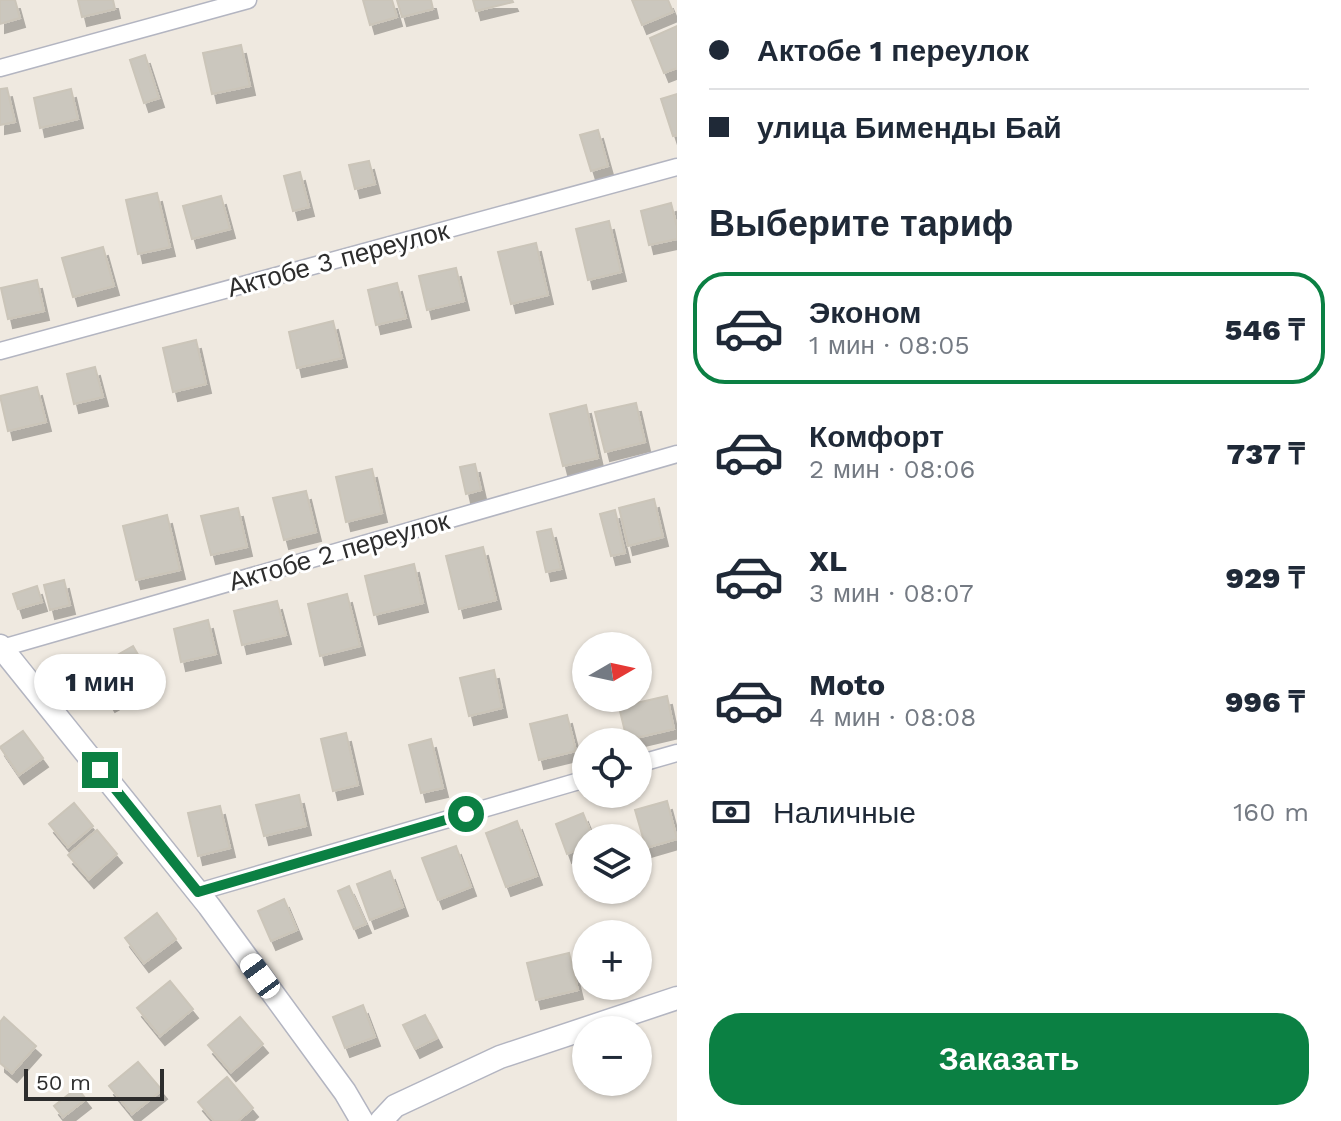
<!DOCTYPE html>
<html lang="ru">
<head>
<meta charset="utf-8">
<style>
  :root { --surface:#fff; --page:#f2f2f3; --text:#1f2937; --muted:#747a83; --line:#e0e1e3; --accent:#0b8043 }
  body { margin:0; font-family:"Work Sans",sans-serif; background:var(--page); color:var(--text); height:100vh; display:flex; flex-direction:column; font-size:30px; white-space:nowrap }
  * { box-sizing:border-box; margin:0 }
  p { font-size:26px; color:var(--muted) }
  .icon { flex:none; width:44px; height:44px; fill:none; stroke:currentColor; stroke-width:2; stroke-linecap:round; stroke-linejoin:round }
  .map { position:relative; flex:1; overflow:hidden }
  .side { display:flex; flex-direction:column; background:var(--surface); width:664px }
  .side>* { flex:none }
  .hud { display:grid; align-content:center; height:176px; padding:0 32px; background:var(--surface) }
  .needle { width:52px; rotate:81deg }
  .fabs { position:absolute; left:572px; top:632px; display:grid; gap:16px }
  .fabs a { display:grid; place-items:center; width:80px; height:80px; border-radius:50%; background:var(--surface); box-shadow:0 2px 6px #0004; font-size:40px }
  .scale { position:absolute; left:24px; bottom:20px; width:140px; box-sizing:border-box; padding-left:8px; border:4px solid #2d2d2d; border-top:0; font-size:22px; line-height:28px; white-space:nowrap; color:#2d2d2d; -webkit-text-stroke:6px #fff; paint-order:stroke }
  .end { position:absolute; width:36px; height:36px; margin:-18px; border:10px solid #0b8043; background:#fff; box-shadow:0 0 0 4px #fff }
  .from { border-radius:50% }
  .bubble { position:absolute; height:56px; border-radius:28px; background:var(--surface); box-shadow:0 2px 6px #0004; font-size:26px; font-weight:800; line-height:56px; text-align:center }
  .car { position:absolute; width:24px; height:48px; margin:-24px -12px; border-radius:10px; box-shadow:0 0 6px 2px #0007; background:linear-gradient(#fff 24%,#345 0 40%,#fff 0 76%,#345 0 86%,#fff 0) }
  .hud b { display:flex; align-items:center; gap:28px; height:76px; font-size:30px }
  .hud b+b { border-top:2px solid var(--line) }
  .hud i { width:20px; height:20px; background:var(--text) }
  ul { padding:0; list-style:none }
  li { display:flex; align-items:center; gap:24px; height:112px; margin:0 16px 12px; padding:0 16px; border:4px solid transparent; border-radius:32px }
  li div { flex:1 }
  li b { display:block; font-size:30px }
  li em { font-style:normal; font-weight:800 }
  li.active { border-color:var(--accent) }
  li>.icon { width:72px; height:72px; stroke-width:1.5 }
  h2 { padding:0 32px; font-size:36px; line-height:96px }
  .pay { display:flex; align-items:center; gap:20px; height:88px; padding:0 32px; font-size:30px }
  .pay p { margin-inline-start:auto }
  .cta { display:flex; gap:16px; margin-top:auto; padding:16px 32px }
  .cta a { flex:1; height:92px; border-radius:32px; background:var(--accent); color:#fff; font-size:32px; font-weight:800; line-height:92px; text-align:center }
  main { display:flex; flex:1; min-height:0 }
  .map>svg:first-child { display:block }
</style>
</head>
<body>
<main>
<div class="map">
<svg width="677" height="1121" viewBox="0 0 677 1121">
  <defs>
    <filter id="shadow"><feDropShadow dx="5" dy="9" stdDeviation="0" flood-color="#0004"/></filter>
  </defs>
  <rect width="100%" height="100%" fill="#efe9e0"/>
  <path fill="#cbc7be" stroke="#cbc5b9" stroke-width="2" filter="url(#shadow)" d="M0,0h15l5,18 -20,6z
    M78,0h35l2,9 -33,8z
    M363,0h29l5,17 -27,8z
    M397,0h34l2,9 -31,8z
    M473,0h39l1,2 -37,9z
    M632,0h36l5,12 -31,13z
    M677,26v42l-13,5 -14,-35z
    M241,45l9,41 -38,8 -9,-41z
    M145,55l14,43 -15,5 -14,-43z
    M7,88l8,34 -15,3v-36z
    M71,89l7,30 -38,9 -6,-30z
    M677,94v41l-4,1 -12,-37z
    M598,130l10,36 -17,5 -11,-36z
    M369,161l6,23 -20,5 -6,-24z
    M300,172l9,35 -16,4 -9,-35z
    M157,193l13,54 -32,7 -12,-54z
    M221,196l9,33 -38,10 -9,-33z
    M671,203l6,24v12l-28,6 -8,-34z
    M609,221l12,51 -33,8 -12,-51z
    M536,243l12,52 -37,9 -13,-52z
    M103,247l11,39 -41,11 -11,-39z
    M456,268l8,33 -37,9 -8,-34z
    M37,280l7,31 -36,8 -7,-31z
    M397,283l9,35 -30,7 -8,-35z
    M333,321l9,37 -45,10 -8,-36z
    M196,340l10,44 -33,8 -10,-44z
    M95,367l8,30 -29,7 -7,-30z
    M37,387l9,35 -38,9 -8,-35z
    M636,403l9,39 -40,10 -10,-40z
    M586,405l12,53 -35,8 -13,-52z
    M475,464l6,26 -15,4 -6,-27z
    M372,469l10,44 -36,9 -10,-45z
    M306,491l10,41 -32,8 -11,-42z
    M654,499l9,38 -35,9 -9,-38z
    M238,508l9,39 -36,8 -10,-39z
    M615,510l10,43 -14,3 -11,-42z
    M167,515l13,55 -44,10 -13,-54z
    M551,529l10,40 -15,3 -9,-40z
    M483,547l13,53 -37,9 -13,-53z
    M414,564l9,39 -49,12 -9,-39z
    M64,580l6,25 -20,5 -6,-25z
    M37,586l5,16 -24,7 -5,-15z
    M347,594l13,52 -40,10 -12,-52z
    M277,601l9,34 -44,10 -8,-34z
    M208,620l8,34 -35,8 -7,-33z
    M133,646l19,33 -42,24 -19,-33z
    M494,670l8,38 -33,8 -9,-38z
    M667,696l7,33 -47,11 -8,-33z
    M567,715l9,36 -37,9 -9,-36z
    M23,731l20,27 -24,17 -19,-28z
    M346,733l12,52 -25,6 -12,-52z
    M431,739l12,49 -22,5 -12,-48z
    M299,795l7,31 -42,10 -8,-31z
    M667,801l10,38 -31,9 -11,-38z
    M74,803l19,23 -25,21 -19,-23z
    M220,806l10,42 -32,8 -10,-43z
    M583,813l10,25h-7v8l-19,8 -11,-30z
    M517,821l20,55 -31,11 -20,-54z
    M97,830l20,24 -28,25 -21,-24z
    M456,846l15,41 -33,13 -16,-42z
    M390,871l13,36 -33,13 -13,-36z
    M349,886l17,38 -12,5 -16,-38z
    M284,899l13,31 -26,11 -13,-30z
    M157,913l19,26 -32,24 -19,-25z
    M569,953l9,37 -42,10 -9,-37z
    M170,981l23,28 -33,27 -23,-28z
    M363,1005l12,32 -30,11 -12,-31z
    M425,1015l12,23 -22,11 -12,-24z
    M4,1017l32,29 -24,27 -12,-10v-41z
    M240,1017l23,27 -32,28 -23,-27z
    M138,1062l24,28 -30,24 -23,-28z
    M227,1077l26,31 -15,13h-24l-16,-19z
    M77,1088l9,11 -23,18 -9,-11z"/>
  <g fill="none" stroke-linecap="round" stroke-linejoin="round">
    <g stroke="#b3b5c1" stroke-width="19">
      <path id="street" d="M0,68l248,-68
        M0,351l677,-184
        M2,648l675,-194
        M638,764l39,-11
        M198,892l388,-113"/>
    </g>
    <g stroke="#b3b5c1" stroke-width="25">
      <path id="secondary" d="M0,646l209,260 136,186 17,29
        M381,1121l14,-15 105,-49 177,-59"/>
    </g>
    <use href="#street" stroke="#fff" stroke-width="16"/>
    <use href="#secondary" stroke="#fff" stroke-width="22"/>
  </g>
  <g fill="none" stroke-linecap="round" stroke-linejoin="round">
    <path stroke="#0b8043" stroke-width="10" d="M100,770l98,122 268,-78"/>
  </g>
  <g text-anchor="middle" stroke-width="6" stroke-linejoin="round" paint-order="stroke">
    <g font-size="26" fill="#2d2d2d" stroke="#fff">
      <text transform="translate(338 259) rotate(-15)" y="9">Актобе 3 переулок</text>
      <text transform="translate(339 551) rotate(-16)" y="9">Актобе 2 переулок</text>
    </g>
  </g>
</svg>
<div class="fabs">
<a><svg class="needle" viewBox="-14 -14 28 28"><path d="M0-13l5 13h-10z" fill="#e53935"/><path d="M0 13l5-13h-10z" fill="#747a83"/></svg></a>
<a><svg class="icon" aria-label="locate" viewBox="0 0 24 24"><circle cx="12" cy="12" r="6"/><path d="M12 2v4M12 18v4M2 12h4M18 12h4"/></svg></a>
<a><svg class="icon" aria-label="layers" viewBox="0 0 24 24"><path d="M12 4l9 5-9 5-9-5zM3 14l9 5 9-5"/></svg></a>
<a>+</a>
<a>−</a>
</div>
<div class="scale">50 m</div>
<i class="end from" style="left:466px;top:814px"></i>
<i class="end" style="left:100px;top:770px"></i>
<div class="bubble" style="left:34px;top:654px;width:132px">1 мин</div>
<i class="car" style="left:260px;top:976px;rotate:324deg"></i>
</div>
<section class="side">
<div class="hud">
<b><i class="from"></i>Актобе 1 переулок</b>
<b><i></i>улица Бименды Бай</b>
</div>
<h2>Выберите тариф</h2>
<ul>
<li class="active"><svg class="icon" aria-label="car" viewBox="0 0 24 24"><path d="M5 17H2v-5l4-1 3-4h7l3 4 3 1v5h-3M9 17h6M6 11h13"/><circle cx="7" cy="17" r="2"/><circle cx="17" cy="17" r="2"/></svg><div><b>Эконом</b><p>1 мин · 08:05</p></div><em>546 ₸</em></li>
<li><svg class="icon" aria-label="car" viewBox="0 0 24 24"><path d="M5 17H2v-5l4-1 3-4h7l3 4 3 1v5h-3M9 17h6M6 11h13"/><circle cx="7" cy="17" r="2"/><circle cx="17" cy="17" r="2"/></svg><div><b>Комфорт</b><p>2 мин · 08:06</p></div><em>737 ₸</em></li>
<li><svg class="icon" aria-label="car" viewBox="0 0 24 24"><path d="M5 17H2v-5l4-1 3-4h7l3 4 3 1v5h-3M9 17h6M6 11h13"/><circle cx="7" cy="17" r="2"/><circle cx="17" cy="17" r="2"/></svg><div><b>XL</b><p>3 мин · 08:07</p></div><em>929 ₸</em></li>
<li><svg class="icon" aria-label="car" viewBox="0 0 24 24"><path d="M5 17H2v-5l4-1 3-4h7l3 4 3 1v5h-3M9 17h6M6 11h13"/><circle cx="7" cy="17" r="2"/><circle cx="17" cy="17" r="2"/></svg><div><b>Moto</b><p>4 мин · 08:08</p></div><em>996 ₸</em></li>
</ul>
<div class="pay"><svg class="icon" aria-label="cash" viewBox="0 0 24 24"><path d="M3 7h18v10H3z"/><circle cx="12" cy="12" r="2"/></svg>Наличные<p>160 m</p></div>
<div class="cta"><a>Заказать</a></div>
</section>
</main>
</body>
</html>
